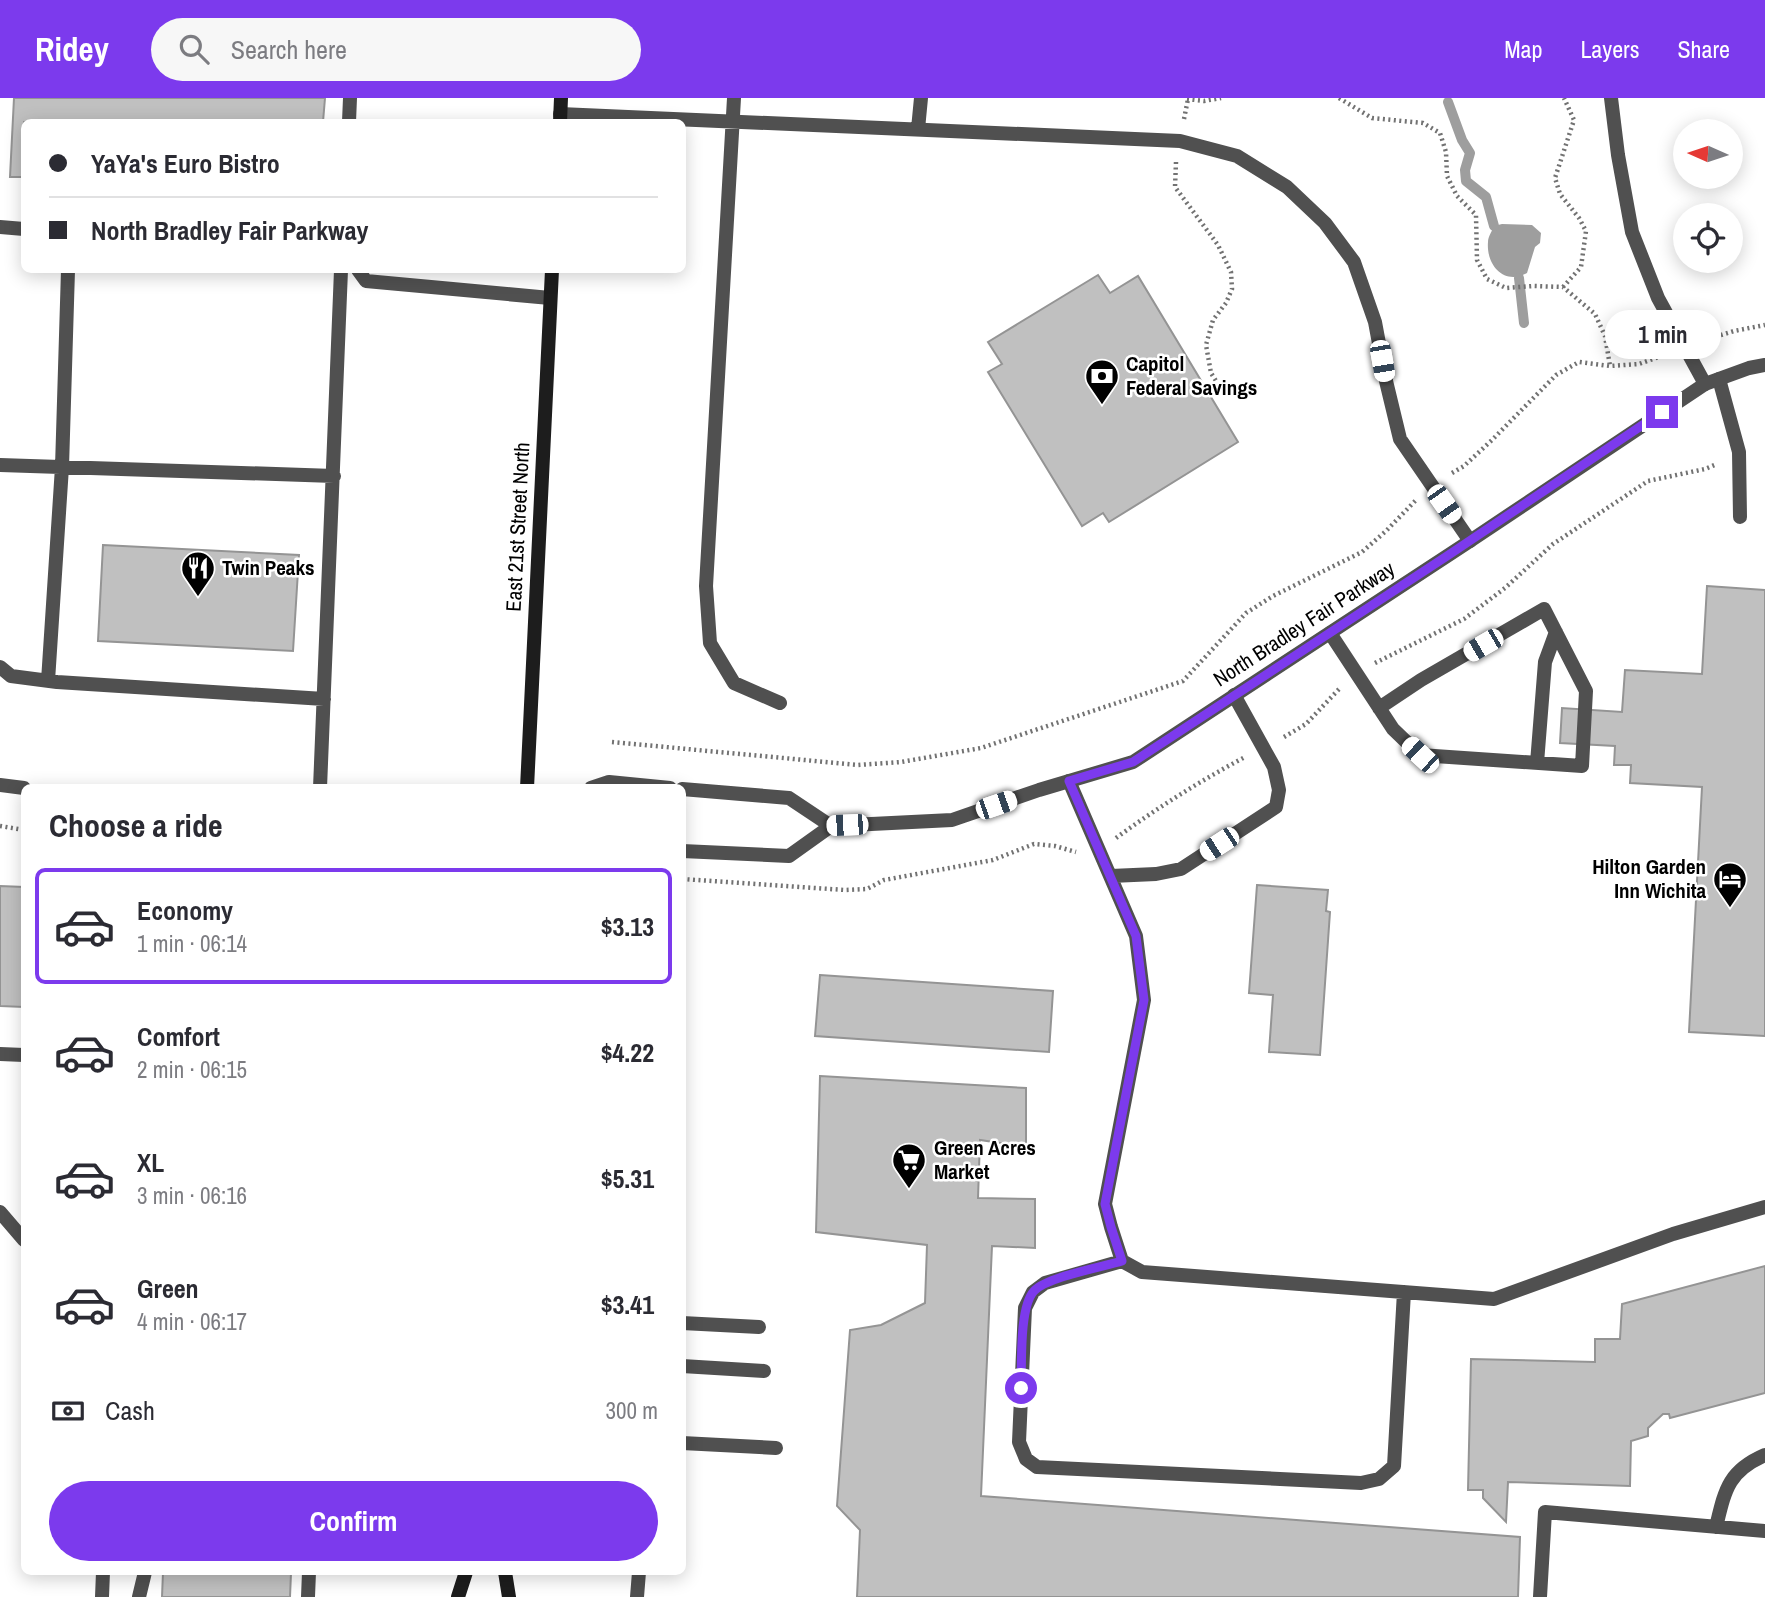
<!DOCTYPE html>
<html lang="en">
<head>
<meta charset="utf-8">
<style>
  :root { --surface:#fff; --page:#f7f7f7; --text:#2b2b33; --muted:#7c7c81; --line:#e1e1e2; --accent:#7c3aed }
  body { margin:0; font-family:"Archivo Narrow",sans-serif; background:var(--page); color:var(--text); height:100vh; display:flex; flex-direction:column; font-size:26px; white-space:nowrap }
  * { box-sizing:border-box; margin:0 }
  p { font-size:23px; color:var(--muted) }
  .icon { flex:none; width:38px; height:38px; fill:none; stroke:currentColor; stroke-width:2; stroke-linecap:round; stroke-linejoin:round }
  .map { position:relative; flex:1; overflow:hidden }
  .drawer { position:absolute; left:21px; top:686px; width:665px; height:791px; display:flex; flex-direction:column; background:var(--surface); border-radius:10px; box-shadow:0 4px 18px #0003 }
  .drawer>* { flex:none }
  .banner { position:absolute; left:21px; top:21px; width:665px; height:154px; border-radius:10px; box-shadow:0 4px 18px #0003; display:grid; align-content:center; height:154px; padding:0 28px; background:var(--surface) }
  .needle { width:46px; rotate:273deg }
  .tools { position:absolute; left:1673px; top:21px; display:grid; gap:14px }
  .tools a { display:grid; place-items:center; width:70px; height:70px; border-radius:50%; background:var(--surface); box-shadow:0 4px 18px #0003; font-size:35px }
  .end { position:absolute; width:32px; height:32px; margin:-16px; border:9px solid #7c3aed; background:#fff; box-shadow:0 0 0 4px #fff }
  .from { border-radius:50% }
  .bubble { position:absolute; height:49px; border-radius:24px; background:var(--surface); box-shadow:0 4px 18px #0003; font-size:23px; font-weight:700; line-height:49px; text-align:center }
  .car { position:absolute; width:21px; height:42px; margin:-21px -10px; border-radius:9px; box-shadow:0 0 5px 2px #0007; background:linear-gradient(#fff 24%,#345 0 40%,#fff 0 76%,#345 0 86%,#fff 0) }
  .banner b { display:flex; align-items:center; gap:24px; height:66px; font-size:26px }
  .banner b+b { border-top:2px solid var(--line) }
  .banner i { width:18px; height:18px; background:var(--text) }
  ul { padding:0; list-style:none }
  li { display:flex; align-items:center; gap:21px; height:116px; margin:0 14px 10px; padding:0 14px; border:4px solid transparent; border-radius:10px }
  li div { flex:1 }
  li b { display:block; font-size:26px }
  li em { font-style:normal; font-weight:700 }
  li.selected { border-color:var(--accent) }
  li>.icon { width:63px; height:63px; stroke-width:1.5 }
  h2 { padding:0 28px; font-size:32px; line-height:84px }
  .pay { display:flex; align-items:center; gap:18px; height:77px; padding:0 28px; font-size:26px }
  .pay p { margin-inline-start:auto }
  .cta { display:flex; gap:14px; margin-top:auto; padding:14px 28px }
  .cta a { flex:1; height:80px; border-radius:42px; background:var(--accent); color:#fff; font-size:28px; font-weight:700; line-height:80px; text-align:center }
  header { display:flex; align-items:center; gap:42px; box-sizing:border-box; height:98px; padding:0 35px; background:var(--accent); color:#fff }
  header strong { font-size:33px }
  nav { display:flex; gap:38px; margin-inline-start:auto; font-size:24px }
  .search { width:490px; height:63px; background:var(--page); display:flex; align-items:center; gap:18px; box-sizing:border-box; padding:0 24px; border-radius:38px; color:var(--muted); font-size:26px }
  .map>svg:first-child { display:block }
</style>
</head>
<body>
<header>
<strong>Ridey</strong>
<div class="search"><svg class="icon" aria-label="search" viewBox="0 0 24 24"><circle cx="10" cy="10" r="6"/><path d="M15 15l6 6"/></svg>Search here</div>
<nav><a>Map</a><a>Layers</a><a>Share</a></nav>
</header>
<div class="map">
<svg width="1765" height="1499" viewBox="0 0 1765 1499">
  <rect width="100%" height="100%" fill="#fff"/>
  <path fill="#9e9e9e" d="M1502,126l30,1 9,8 -1,10 -5,4 -8,26c-23,13 -41,-8 -39,-31 0,-5 4,-11 6,-16z"/>
  <g fill="none" stroke-linecap="round" stroke-linejoin="round">
    <path stroke="#9e9e9e" stroke-width="10" d="M1448,4l14,38 8,13 -5,17 1,11 20,16 8,29
      M1519,180l5,45"/>
  </g>
  <path fill="#c0c0c0" stroke="#949494" stroke-width="2" d="M14,0h311l-2,24h-299v55h-14z
    M1098,177l12,18 28,-17 100,166 -129,80 -6,-9 -21,13 -94,-154 14,-8 -14,-22z
    M103,447l196,10 -6,96 -195,-10z
    M1707,488l58,4v446l-76,-4 13,-245 -72,-4 1,-18h-17l1,-19 -55,-3 2,-35 60,4 3,-42 77,4z
    M1257,787l71,5 -2,21 4,1 -10,143 -51,-3 4,-57 -24,-2z
    M0,788l24,1v120l-24,-1z
    M820,877l233,16 -4,61 -234,-16z
    M820,978l206,12v59l-46,-7 -2,58 57,1v49l-43,-2 -11,250 539,41 -2,60h-661l3,-67 -23,-24 13,-176 31,-5 44,-22 2,-58 -111,-13z
    M1765,1168v127l-95,25 -1,-4h-6l-15,14v8l-17,5 -1,45 -122,-4 -2,40 -23,-24v-8h-15l3,-131 124,3v-23h25l2,-35z
    M163,1474l128,1 -1,24h-128z"/>
  <g fill="none" stroke-linecap="round" stroke-linejoin="round">
    <path stroke="#727272" stroke-width="4.5" stroke-dasharray="2 3.5" stroke-linecap="butt" d="M1339,0l33,20 51,5 17,10 6,19 1,24 10,20 19,19 1,45 10,19 19,9 27,-2 30,1 32,27 10,22 5,30
      M1187,1l17,2 17,-3
      M1184,21l4,-20
      M1176,64l-1,25 43,58 13,27 1,17 -6,14 -13,17 -7,25 5,28 12,19
      M1563,189l18,-20 5,-36 -7,-13 -19,-24 -5,-16 19,-58 -10,-22
      M1705,242l29,-9 31,-6
      M1452,375l12,-7 28,-26 64,-65 23,-13 31,4 29,-2 25,-9
      M1375,565l89,-44 41,-31 48,-44 95,-63 57,-12 12,-5
      M1284,639l22,-13 34,-36
      M612,644l246,23 43,-3 80,-14 202,-67 63,-68 27,-17 89,-44 24,-21 31,-32
      M0,728l24,4
      M1116,740c41,-30 84,-57 129,-81
      M682,781l163,11 22,-1 17,-9 109,-20 41,-16 21,2 21,6"/>
    <path stroke="#505050" stroke-width="14" d="M734,0l-28,488 4,57 24,40 46,20
      M1611,0l7,57 14,77 26,66 47,86
      M560,16l620,27 57,15 50,31 38,36 29,39 21,60 11,59 14,58 70,102
      M349,24l1,-24
      M918,31l3,-31
      M0,129l24,2
      M358,172l8,11 184,17
      M1719,281l20,73 1,65
      M0,367l334,11
      M1330,535l63,96 27,26 162,11 4,-75 -42,-82 -123,71 -42,28
      M0,569l11,9 46,6 267,17
      M48,583l14,-214 6,-197
      M1537,665l8,-101 11,-30
      M1069,683l67,155 8,64 -39,204 6,23 11,34 20,11 352,27 179,-65 92,-27
      M320,690l21,-518
      M1111,778l45,-2 25,-5 95,-62 3,-17 -5,-23 -40,-72
      M0,956l24,1
      M0,1114l24,28
      M1122,1163l-77,22 -12,9 -8,16 -6,134 7,17 11,8 324,16 18,-4 15,-13 10,-174
      M682,1225l77,4
      M682,1268l82,5
      M682,1345l94,5
      M1716,1429c9,-37 12,-56 49,-72
      M102,1499l1,-25
      M139,1499l6,-25
      M308,1499l1,-25
      M637,1499l2,-25
      M1540,1499l5,-85 220,19"/>
    <path stroke="#505050" stroke-width="14" d="M0,687l24,3
      M591,690l18,-6 61,6
      M682,691l107,9 42,28
      M682,753l107,5 42,-30 121,-6 87,-30 94,-28 337,-221 235,-157 44,-16 16,-3"/>
    <path stroke="#1d1d1d" stroke-width="14" d="M560,24l1,-24
      M527,690l25,-518
      M505,1474l4,25
      M458,1499l8,-25"/>
  </g>
  <g fill="none" stroke-linecap="round" stroke-linejoin="round">
    <path stroke="#7c3aed" stroke-width="9" d="M1021,1290c1,-23 -2,-81 13,-97 13,-14 68,-24 88,-30l-11,-34 -6,-23 39,-204 -8,-64 -67,-155 64,-19 314,-206 215,-144"/>
  </g>
  <defs>
    <g id="bank-pin" transform="scale(1.75)"><path d="M0 17L-7.5 6A9.5 9.5 0 1 1 7.5 6Z" fill="#000" stroke="#fff"/><path d="M-6-4H6V4H-6ZM0-2.3a2.3 2.3 0 1 0 0 4.6a2.3 2.3 0 1 0 0-4.6Z" fill="#fff"/></g>
    <g id="restaurant-pin" transform="scale(1.75)"><path d="M0 17L-7.5 6A9.5 9.5 0 1 1 7.5 6Z" fill="#000" stroke="#fff"/><path d="M-5-6h1v4h1v-4h1v4h1v-4h1v5L-1.5 .5V6h-2V.5L-5-1ZM5-6V6H3V1.5H1.5Q1.5-4 5-6Z" fill="#fff"/></g>
    <g id="hotel-pin" transform="scale(1.75)"><path d="M0 17L-7.5 6A9.5 9.5 0 1 1 7.5 6Z" fill="#000" stroke="#fff"/><path d="M-6-4.5h1.5V1H6V5H4.5V3h-9V5H-6ZM-4 0a1.8 1.8 0 1 1 3.6 0ZM.5 0V-2.5h3Q6-2.5 6 0Z" fill="#fff"/></g>
    <g id="supermarket-pin" transform="scale(1.75)"><path d="M0 17L-7.5 6A9.5 9.5 0 1 1 7.5 6Z" fill="#000" stroke="#fff"/><path d="M-6-5.5h2.5l.6 2H6L4.5 2H-2.5L-4.4-4H-6ZM-1.5 3.2a1.3 1.3 0 1 0 .1 0ZM3 3.2a1.3 1.3 0 1 0 .1 0Z" fill="#fff"/></g>
  </defs>
  <g fill-rule="evenodd">
    <use href="#bank-pin" x="1102" y="278"/>
    <use href="#restaurant-pin" x="198" y="470"/>
    <use href="#hotel-pin" x="1730" y="781"/>
    <use href="#supermarket-pin" x="909" y="1062"/>
  </g>
  <g text-anchor="middle" stroke-width="5" stroke-linejoin="round" paint-order="stroke">
    <g font-size="21" font-weight="bold" fill="#000" stroke="#fff" text-anchor="start">
      <text x="1126" y="273">Capitol<tspan x="1126" dy="24">Federal Savings</tspan></text>
      <text x="222" y="477">Twin Peaks</text>
      <text x="1706" y="776" text-anchor="end">Hilton Garden<tspan x="1706" dy="24">Inn Wichita</tspan></text>
      <text x="934" y="1057">Green Acres<tspan x="934" dy="24">Market</tspan></text>
    </g>
    <g font-size="21" fill="#000" stroke="#fff">
      <text transform="translate(518 429) rotate(-87)" y="7">East 21st Street North</text>
      <text transform="translate(1304 526) rotate(-33)" y="7">North Bradley Fair Parkway</text>
    </g>
  </g>
</svg>
<div class="tools">
<a><svg class="needle" viewBox="-14 -14 28 28"><path d="M0-13l5 13h-10z" fill="#e53935"/><path d="M0 13l5-13h-10z" fill="#7c7c81"/></svg></a>
<a><svg class="icon" aria-label="locate" viewBox="0 0 24 24"><circle cx="12" cy="12" r="6"/><path d="M12 2v4M12 18v4M2 12h4M18 12h4"/></svg></a>
</div>
<i class="end from" style="left:1021px;top:1290px"></i>
<i class="end" style="left:1662px;top:314px"></i>
<div class="bubble" style="left:1605px;top:212px;width:116px">1 min</div>
<i class="car" style="left:1382px;top:263px;rotate:170deg"></i>
<i class="car" style="left:1444px;top:406px;rotate:145deg"></i>
<i class="car" style="left:1483px;top:547px;rotate:240deg"></i>
<i class="car" style="left:1420px;top:657px;rotate:313deg"></i>
<i class="car" style="left:996px;top:707px;rotate:71deg"></i>
<i class="car" style="left:847px;top:727px;rotate:268deg"></i>
<i class="car" style="left:1219px;top:746px;rotate:237deg"></i>
<div class="banner">
<b><i class="from"></i>YaYa's Euro Bistro</b>
<b><i></i>North Bradley Fair Parkway</b>
</div>
<section class="drawer">
<h2>Choose a ride</h2>
<ul>
<li class="selected"><svg class="icon" aria-label="car" viewBox="0 0 24 24"><path d="M5 17H2v-5l4-1 3-4h7l3 4 3 1v5h-3M9 17h6M6 11h13"/><circle cx="7" cy="17" r="2"/><circle cx="17" cy="17" r="2"/></svg><div><b>Economy</b><p>1 min · 06:14</p></div><em>$3.13</em></li>
<li><svg class="icon" aria-label="car" viewBox="0 0 24 24"><path d="M5 17H2v-5l4-1 3-4h7l3 4 3 1v5h-3M9 17h6M6 11h13"/><circle cx="7" cy="17" r="2"/><circle cx="17" cy="17" r="2"/></svg><div><b>Comfort</b><p>2 min · 06:15</p></div><em>$4.22</em></li>
<li><svg class="icon" aria-label="car" viewBox="0 0 24 24"><path d="M5 17H2v-5l4-1 3-4h7l3 4 3 1v5h-3M9 17h6M6 11h13"/><circle cx="7" cy="17" r="2"/><circle cx="17" cy="17" r="2"/></svg><div><b>XL</b><p>3 min · 06:16</p></div><em>$5.31</em></li>
<li><svg class="icon" aria-label="car" viewBox="0 0 24 24"><path d="M5 17H2v-5l4-1 3-4h7l3 4 3 1v5h-3M9 17h6M6 11h13"/><circle cx="7" cy="17" r="2"/><circle cx="17" cy="17" r="2"/></svg><div><b>Green</b><p>4 min · 06:17</p></div><em>$3.41</em></li>
</ul>
<div class="pay"><svg class="icon" aria-label="cash" viewBox="0 0 24 24"><path d="M3 7h18v10H3z"/><circle cx="12" cy="12" r="2"/></svg>Cash<p>300 m</p></div>
<div class="cta"><a>Confirm</a></div>
</section>
</div>
</body>
</html>
